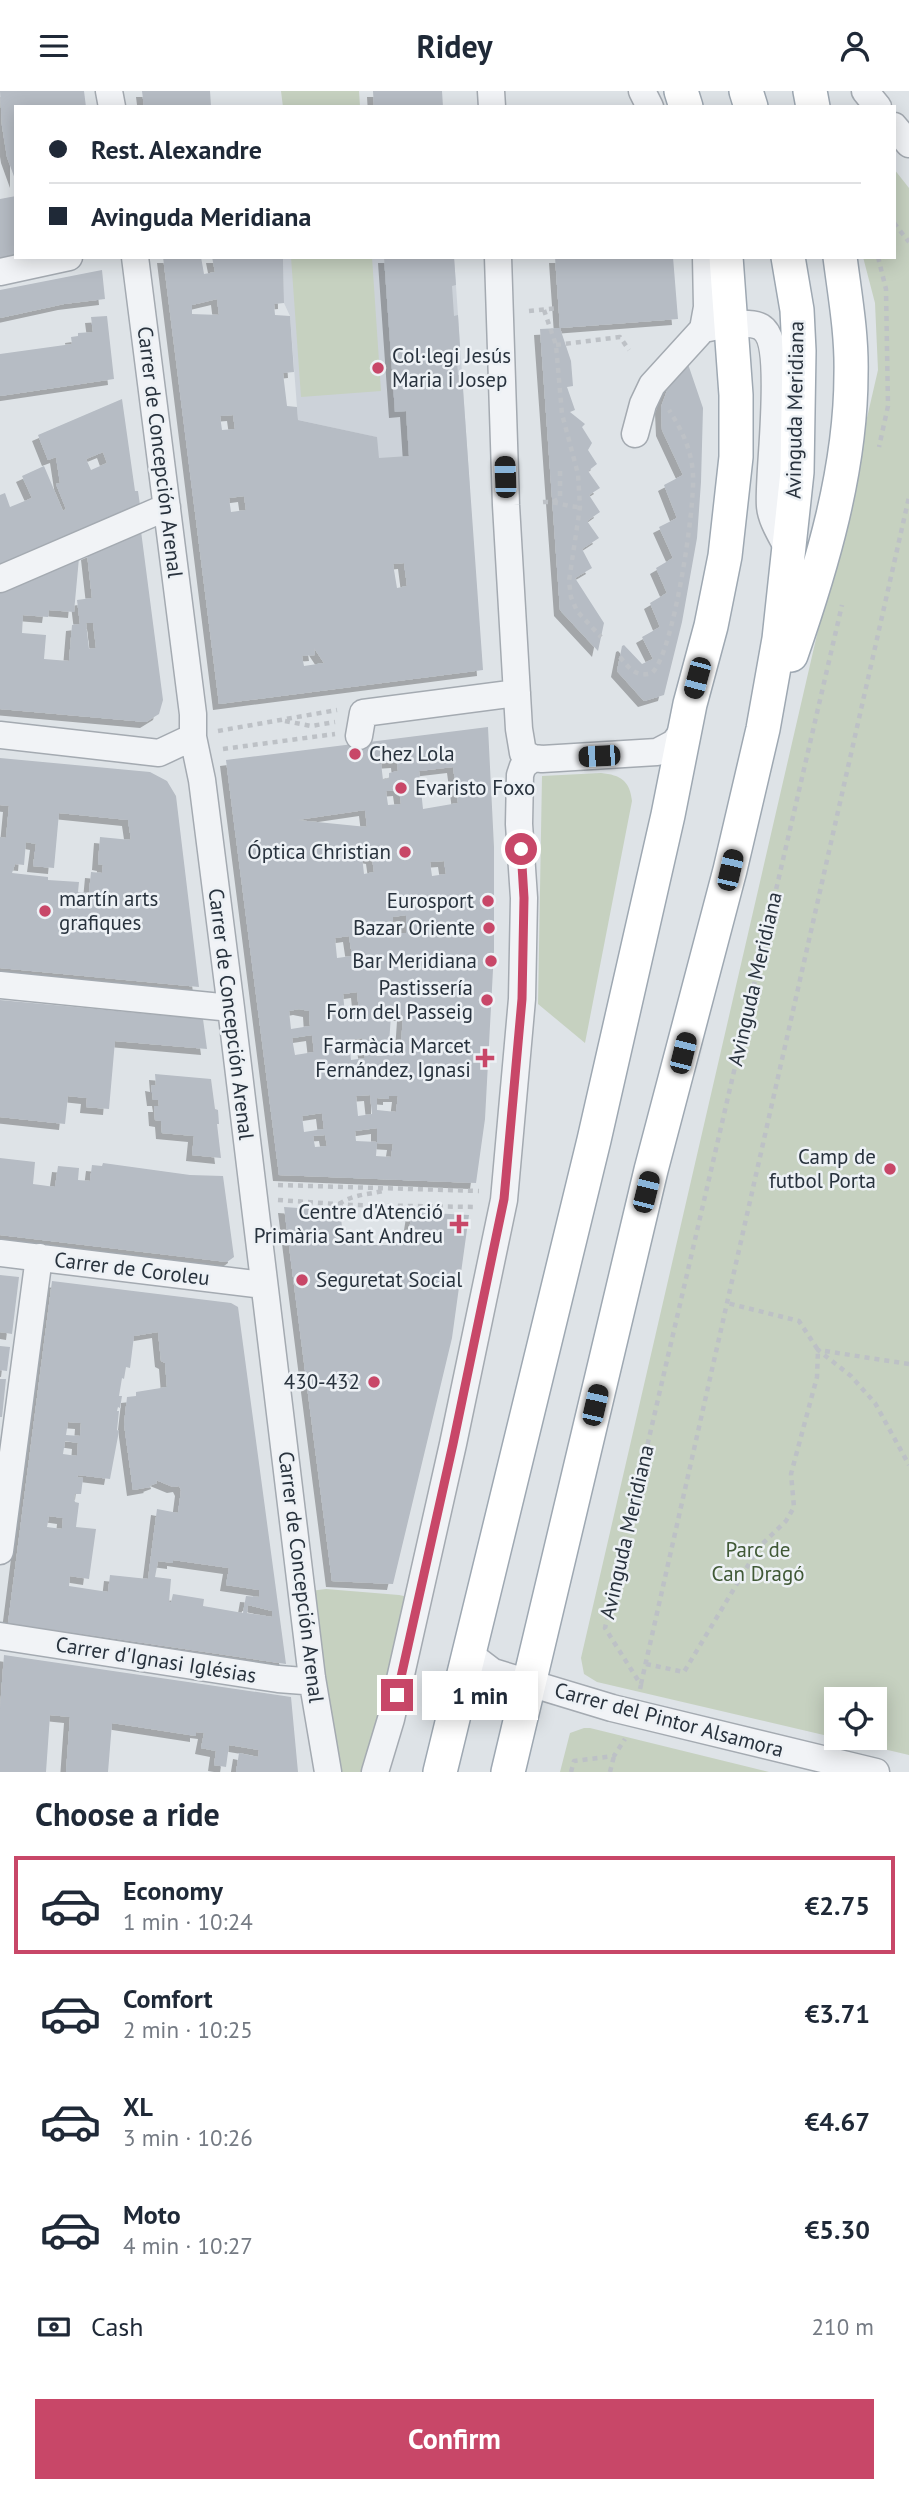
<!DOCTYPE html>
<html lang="en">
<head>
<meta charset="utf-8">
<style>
  :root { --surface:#fff; --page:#f2f2f3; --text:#1f2937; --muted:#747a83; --line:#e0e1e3; --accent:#c84768 }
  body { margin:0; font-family:"PT Sans",sans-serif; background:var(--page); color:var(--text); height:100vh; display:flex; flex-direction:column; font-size:26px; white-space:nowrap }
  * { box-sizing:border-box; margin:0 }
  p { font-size:23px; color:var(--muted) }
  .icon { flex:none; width:38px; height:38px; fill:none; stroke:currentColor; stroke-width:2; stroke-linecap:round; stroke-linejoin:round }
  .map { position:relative; height:1681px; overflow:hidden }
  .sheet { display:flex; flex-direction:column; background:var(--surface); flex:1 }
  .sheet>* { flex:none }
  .hud { position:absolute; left:14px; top:14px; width:882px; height:154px; border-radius:0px; box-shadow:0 4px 18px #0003; display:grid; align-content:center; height:154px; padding:0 35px; background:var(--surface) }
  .tools { position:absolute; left:824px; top:1596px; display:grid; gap:14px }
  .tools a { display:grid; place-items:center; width:63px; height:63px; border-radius:0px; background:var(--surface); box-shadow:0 4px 18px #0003; font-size:35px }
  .end { position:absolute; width:32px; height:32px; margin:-16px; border:9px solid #c84768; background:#fff; box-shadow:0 0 0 4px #fff }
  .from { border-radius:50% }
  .bubble { position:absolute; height:49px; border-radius:0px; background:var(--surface); box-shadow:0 4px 18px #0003; font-size:23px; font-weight:800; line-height:49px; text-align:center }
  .car { position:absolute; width:21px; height:42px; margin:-21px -10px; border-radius:9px; box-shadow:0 0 5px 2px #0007; background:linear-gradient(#222 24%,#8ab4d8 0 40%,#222 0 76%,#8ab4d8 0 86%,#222 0) }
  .hud b { display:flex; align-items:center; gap:24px; height:66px; font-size:26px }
  .hud b+b { border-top:2px solid var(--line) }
  .hud i { width:18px; height:18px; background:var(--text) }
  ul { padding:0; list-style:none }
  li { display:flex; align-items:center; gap:21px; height:98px; margin:0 14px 10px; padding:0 21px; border:4px solid transparent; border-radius:0px }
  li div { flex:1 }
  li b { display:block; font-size:26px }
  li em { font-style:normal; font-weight:800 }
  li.active { border-color:var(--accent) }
  li>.icon { width:63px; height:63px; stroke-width:1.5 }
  h2 { padding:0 35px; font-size:32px; line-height:84px }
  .pay { display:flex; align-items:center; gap:18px; height:77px; padding:0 35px; font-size:26px }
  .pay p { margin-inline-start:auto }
  .action { display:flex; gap:14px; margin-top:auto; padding:14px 35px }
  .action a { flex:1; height:80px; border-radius:0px; background:var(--accent); color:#fff; font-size:28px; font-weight:800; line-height:80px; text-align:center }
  header { display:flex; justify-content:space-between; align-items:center; height:91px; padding:0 35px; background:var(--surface); font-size:32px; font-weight:800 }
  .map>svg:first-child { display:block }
</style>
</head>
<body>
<header><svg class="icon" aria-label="menu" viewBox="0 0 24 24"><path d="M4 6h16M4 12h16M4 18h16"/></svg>Ridey<svg class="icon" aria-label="person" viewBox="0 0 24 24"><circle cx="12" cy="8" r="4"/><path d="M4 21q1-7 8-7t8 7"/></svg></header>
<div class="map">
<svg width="909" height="1681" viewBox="0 0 909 1681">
  <defs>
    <filter id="shadow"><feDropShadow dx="-6" dy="6" stdDeviation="0" flood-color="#0004"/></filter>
  </defs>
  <rect width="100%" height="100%" fill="#dee3e7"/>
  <path fill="#ccd2d9" d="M283,166h171l16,233 -86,10 -8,-63 -78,-17 -8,-104 -6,-13z"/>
  <path fill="#c6d1c0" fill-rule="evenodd" d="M281,0h78l1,16h-77z
    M894,78l15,19v1567l-312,-73 -13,-8 -3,-16 297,-1288 -3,-67 -12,-46h31zM836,1608h39v39h-39z
    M291,166h81l9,134 -80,6z
    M601,682c20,2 29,8 31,28l-47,242 -47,-39 4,-228z
    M326,1498l73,6 19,4 -43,173h-47l-26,-180z
    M584,1637h6l179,44h-209l10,-39z"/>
  <path fill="#b6bcc4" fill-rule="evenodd" filter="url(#shadow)" d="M0,0h84l2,16h-70v75l-9,-25 -5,-31z
    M142,0h68l1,15 -67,1z
    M373,0h69l1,16h-69z
    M16,105v60l-16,3v-60z
    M163,166h38l3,17 11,-2 -3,-15h71l1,46 -10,1 1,11 15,1 4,56 -11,1 4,33 10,1 1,13 79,17 2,21 30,-2 -3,-45 -11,1 -11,-155h70l2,28 -4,1 2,30 4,-1 2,32h-4l2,28h4l21,295 -264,34zM217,208l2,16 -27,-1v-9zM233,324l2,14 -13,1 -2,-14zM244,405l2,14 -15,2 -2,-14zM404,472l3,23 -10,2 -4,-24zM314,557l10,15 -20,3 -2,-10 13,-1z
    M555,166h118l5,62 -118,9 11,33 2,25 -6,1 8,23 -5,2 15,12 -3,3 10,16 -4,7 9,14 -9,7 12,17 -11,7 11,17 -13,9 12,17 -17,11 10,19 -17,10 29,45 -6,28 -38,-41 -20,-281 20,-1z
    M102,179l3,29 -41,5 -64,14v-28z
    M107,225l7,63 -114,17v-42l72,-10 -1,-7 7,-1v-3l15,-1 -2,-15z
    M688,273l15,44 -2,74 -4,56 -15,84 -18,73 -20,6 -27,-30 5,-25 2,-1 18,19 11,-5 -11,-22 18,-10 -10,-24 17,-10 -11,-25 17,-10 -14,-31 18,-9 -13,-33 19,-10 -21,-45 -1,-23 8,-22z
    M122,308l13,92h3l2,14 -140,60v-70l5,-2 5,14 22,-9 -10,-22 22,-10 19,45 3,-2 -10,-25 4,-1 -4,-26 -8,3 -10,-25zM103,361l4,11 -16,7 -5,-11z
    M141,440l22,169 -4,14 -13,8 -146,-13v-118l79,-33 -5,54 -25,-2 -1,7 -25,-2 -1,18 24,2 -2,24 25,2 3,-36 8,-1 -3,-24 15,-2 -5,-44zM86,532h7l3,25 -7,1z
    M488,636l6,120v104l-9,168 -9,64 -197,-8 -53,-415zM397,671l1,9 -9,2v5l-6,2 -2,-17zM453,676l5,36 -35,6 -4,-38zM399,699l2,14 -13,1 -2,-14zM365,719l2,17 -70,-7zM362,765l10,2 2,14 -10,2zM444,770l2,13 -14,2 -2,-14zM406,824v18h-13v-16zM349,845l3,20 -15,2 -2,-20zM357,901l2,20 -14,2 -2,-20zM299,918l10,2 1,15 -19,3 -2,-18zM391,924h12l-2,30 -12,-1v6l-7,6h-5v-13l12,1zM312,944l2,17 -19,3 -3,-17zM362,947l3,20 -14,2 -2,-20zM370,1004l2,19 -14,2 -2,-20zM389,1005h9l-2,16 -19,-2v-12l12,1zM322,1022l2,16 -20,3 -2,-16zM377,1037v14l-21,-1 -1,-10zM325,1044l2,11 -12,1 -2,-11zM377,1052l16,1 -2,13 -15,-1z
    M0,667l150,14 17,9 9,15 23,191 -199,-19v-131l6,1 3,-32 -9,-1zM59,722l69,7 3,20 -31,-3 -2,27 5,1 -1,8 -11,-1 -2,21 -11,-1 1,-10 -31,-2v-3l-36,-4 3,-9 9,1 2,-23 10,2 -3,22 21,2z
    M0,909l203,19 4,30 -92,-8 -6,68 -23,-2 1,-9 -19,-2 -3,28 -65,-7z
    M155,983l56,5 4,30 3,1 1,14h-2l4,34 -29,-3 2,-19 -32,-3 -1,-12 -6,-1 -1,-14h5l-1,-6h-5l-2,-15 5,1z
    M0,1067l35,4 -2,22 22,3 3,-21 21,2 -1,12 12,1 2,-16 10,1 1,-3 87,12 33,1 11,81 -7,5 -227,-27z
    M284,1116l56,4 4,31 16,-2 1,5h29l1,-5 16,2 5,-30 57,3 -17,123 -59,246 -61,-3z
    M0,1184l19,2 -7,57 -12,-2z
    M52,1190l179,22 7,4 48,357 -278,-41zM158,1241l3,29 4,2 2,24 -31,5v4l-9,1 -3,27 9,66 17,-3 -1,-1 8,-3 -1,-3 17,7 6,-1 2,4 -3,23 -21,-4 -9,70 -38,-4 -2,17 -39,-6 1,-10 19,3 7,-50 -20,-2 3,-24 -4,-1 -1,-4 1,-4h6l2,-16 -6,-1 1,-2 32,4 9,-48 -2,-1 2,-19h-2l1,-4 2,1 2,-12h-3l3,-18 2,1 2,-12 4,1 4,-32zM68,1331l13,1 -1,13 -14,-1zM65,1350l13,2 -1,13 -14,-2zM49,1425l14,2 -1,11 -15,-2zM173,1469l56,8 -3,17 33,5v7l-13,-1 -3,17 -40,-7 1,-7 -31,-5 -2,8h-2l2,-23 -16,-2 3,-16 15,2zM248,1514l24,6v6l-25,-4z
    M0,1255l10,1 -3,24 -7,-1z
    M0,1288h6l-4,38h-2z
    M4,1564l287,42 7,75h-62l3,-19 19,4 1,-7 -30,-5 -3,22 -12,-2 2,-14 -15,-3 3,-15 -8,-1v4l-84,-13 -4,49h-42l4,-55 -20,-2 -4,57h-46v-63z"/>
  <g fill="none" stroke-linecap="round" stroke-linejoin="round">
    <g stroke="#a4aab1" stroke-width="29">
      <path id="minor" d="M109,0l3,16
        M491,0l1,16
        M642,0l8,16
        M865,0l13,16
        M894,35l15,18
        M135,166l58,457v23l9,43 29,228 81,670 16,94
        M498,166l8,248 13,224 4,24 10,5 9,1 115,-7 17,-9 12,-16
        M0,181l69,-15
        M703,238c13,-3 46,-9 58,-2 27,16 6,146 9,179 1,15 13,32 19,45
        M635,343l8,-30 9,-19 51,-56 4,-22 -1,-50
        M0,488l167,-72
        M0,644l159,18 34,-16
        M359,645l4,-23 154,-20
        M0,894l231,23
        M0,1162l264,32
        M0,1460l39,-294
        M0,1545l278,43 26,2 8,-3
        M468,1562l25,19 119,36 264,64
        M375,1681l16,-53 62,-275 51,-244 18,-201 2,-101 -5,-74 1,-49 3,-9 10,-8"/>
    </g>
    <g stroke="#9ea8b2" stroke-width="36">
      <path id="major" d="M681,0l5,16
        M746,0l5,16
        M810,0l3,16
        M791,564c31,-89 60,-186 60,-281 1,-39 -6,-78 -11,-117
        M440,1681l154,-632 74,-325 22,-111 21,-78 14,-70 11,-99v-62l-10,-138
        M508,1681l143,-602 79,-300 33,-141 16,-90 18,-167 2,-121 -2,-41 -9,-53"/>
    </g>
    <path stroke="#bdc1c6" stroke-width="4.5" stroke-dasharray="5 5" stroke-linecap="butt" d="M894,132l15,19
      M878,166l8,32 2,117 -9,41
      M544,219l12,35 6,69 16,60 2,33 -11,74 2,16 6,14 24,26
      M529,220l30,-3
      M556,254l64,-8 9,13
      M543,411c13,-1 24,5 37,5
      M553,411l7,-4v-30
      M620,566c9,11 16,21 32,16 22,-21 43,-165 41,-198 -1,-24 -11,-45 -24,-65
      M285,630l26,5 24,-4
      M218,640l119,-21
      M223,658l112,-15
      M278,1094l201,6
      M278,1109l73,5 125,2
      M339,1113c15,-10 27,-9 44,-13
      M909,1273l-91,-14 33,26 24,27 34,62
      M646,1573l38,8 75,-125 27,-26 8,-14 -3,-33 26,-97 1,-27 -19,-29 -72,-18
      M641,1593l268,-1187
      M640,1598l1,-4 -36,-57 237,-1023
      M571,1681l3,-11 40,-5 11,-17
      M610,1681l4,-16"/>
    <use href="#minor" stroke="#f1f3f6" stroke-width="26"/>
    <use href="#major" stroke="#fff" stroke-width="33"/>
  </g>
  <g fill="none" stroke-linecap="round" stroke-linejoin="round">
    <path stroke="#c84768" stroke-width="9" d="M397,1604l56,-251 51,-245 18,-200 2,-101 -3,-49"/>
  </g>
  <g fill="#c84768" stroke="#edf1f5" stroke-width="2.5">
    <circle cx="378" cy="277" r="7"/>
    <circle cx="355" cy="663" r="7"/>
    <circle cx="401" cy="697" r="7"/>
    <circle cx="405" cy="761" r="7"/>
    <circle cx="488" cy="810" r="7"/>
    <circle cx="45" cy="820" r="7"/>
    <circle cx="489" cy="837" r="7"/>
    <circle cx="491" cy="870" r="7"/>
    <circle cx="487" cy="909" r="7"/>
    <path d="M481.5 956.5h7v7h7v7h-7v7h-7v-7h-7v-7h7z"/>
    <circle cx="890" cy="1078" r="7"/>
    <path d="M455.5 1122.5h7v7h7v7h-7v7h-7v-7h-7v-7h7z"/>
    <circle cx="302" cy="1189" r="7"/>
    <circle cx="374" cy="1291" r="7"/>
  </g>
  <g text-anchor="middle" stroke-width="5" stroke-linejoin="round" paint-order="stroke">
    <g font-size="21" fill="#28323d" stroke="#edf1f5" text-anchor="end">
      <text x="392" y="272" text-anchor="start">Col·legi Jesús<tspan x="392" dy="24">Maria i Josep</tspan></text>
      <text x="369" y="670" text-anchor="start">Chez Lola</text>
      <text x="415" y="704" text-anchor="start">Evaristo Foxo</text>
      <text x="391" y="768">Óptica Christian</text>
      <text x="59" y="815" text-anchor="start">martín arts<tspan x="59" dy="24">grafiques</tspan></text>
      <text x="474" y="817">Eurosport</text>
      <text x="475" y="844">Bazar Oriente</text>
      <text x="477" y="877">Bar Meridiana</text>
      <text x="473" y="904">Pastissería<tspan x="473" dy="24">Forn del Passeig</tspan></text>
      <text x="471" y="962">Farmàcia Marcet<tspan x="471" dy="24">Fernández, Ignasi</tspan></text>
      <text x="876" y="1073">Camp de<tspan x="876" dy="24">futbol Porta</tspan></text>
      <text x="443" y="1128">Centre d'Atenció<tspan x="443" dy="24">Primària Sant Andreu</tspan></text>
      <text x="316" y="1196" text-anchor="start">Seguretat Social</text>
      <text x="360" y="1298">430-432</text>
    </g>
    <g font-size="21" fill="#28323d" stroke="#edf1f5">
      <text transform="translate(795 319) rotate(-89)" y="7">Avinguda Meridiana</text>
      <text transform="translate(160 361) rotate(83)" y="7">Carrer de Concepción Arenal</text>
      <text transform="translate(755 888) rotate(-77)" y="7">Avinguda Meridiana</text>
      <text transform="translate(231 923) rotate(83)" y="7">Carrer de Concepción Arenal</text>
      <text transform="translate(132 1178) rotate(7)" y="7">Carrer de Coroleu</text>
      <text transform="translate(627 1441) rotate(-77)" y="7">Avinguda Meridiana</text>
      <text transform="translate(301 1486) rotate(83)" y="7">Carrer de Concepción Arenal</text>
      <text transform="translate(156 1569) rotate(9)" y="7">Carrer d'Ignasi Iglésias</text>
      <text transform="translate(669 1629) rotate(15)" y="7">Carrer del Pintor Alsamora</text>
    </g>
    <g font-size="21" fill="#405936" stroke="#edf1f5">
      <text x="758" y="1466">Parc de<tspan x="758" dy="24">Can Dragó</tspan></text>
    </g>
  </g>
</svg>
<div class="tools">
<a><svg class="icon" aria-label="locate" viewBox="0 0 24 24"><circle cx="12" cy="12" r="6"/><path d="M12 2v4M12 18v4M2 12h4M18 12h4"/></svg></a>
</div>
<i class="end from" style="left:521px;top:758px"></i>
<i class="end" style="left:397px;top:1604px"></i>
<div class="bubble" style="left:422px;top:1580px;width:116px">1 min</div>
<i class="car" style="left:505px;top:386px;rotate:358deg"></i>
<i class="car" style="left:697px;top:587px;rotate:195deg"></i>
<i class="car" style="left:599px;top:665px;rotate:267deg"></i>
<i class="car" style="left:730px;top:779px;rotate:13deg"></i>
<i class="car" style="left:683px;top:962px;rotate:14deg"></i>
<i class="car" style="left:646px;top:1101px;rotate:14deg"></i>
<i class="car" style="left:595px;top:1314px;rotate:13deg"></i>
<div class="hud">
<b><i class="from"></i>Rest. Alexandre</b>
<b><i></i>Avinguda Meridiana</b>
</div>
</div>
<section class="sheet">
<h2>Choose a ride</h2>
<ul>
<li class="active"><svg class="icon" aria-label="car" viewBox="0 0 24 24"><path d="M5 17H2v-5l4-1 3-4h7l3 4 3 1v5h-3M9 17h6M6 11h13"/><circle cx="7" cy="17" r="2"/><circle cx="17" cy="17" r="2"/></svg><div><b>Economy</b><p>1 min · 10:24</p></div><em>€2.75</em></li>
<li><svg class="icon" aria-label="car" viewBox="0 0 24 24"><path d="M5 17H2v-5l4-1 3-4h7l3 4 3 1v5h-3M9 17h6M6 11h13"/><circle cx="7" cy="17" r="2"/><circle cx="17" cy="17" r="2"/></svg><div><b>Comfort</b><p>2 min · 10:25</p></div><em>€3.71</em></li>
<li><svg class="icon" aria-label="car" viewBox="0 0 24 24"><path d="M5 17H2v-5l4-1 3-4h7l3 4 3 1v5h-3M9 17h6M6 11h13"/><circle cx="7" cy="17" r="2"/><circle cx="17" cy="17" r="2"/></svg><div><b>XL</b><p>3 min · 10:26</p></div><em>€4.67</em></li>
<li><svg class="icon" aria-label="car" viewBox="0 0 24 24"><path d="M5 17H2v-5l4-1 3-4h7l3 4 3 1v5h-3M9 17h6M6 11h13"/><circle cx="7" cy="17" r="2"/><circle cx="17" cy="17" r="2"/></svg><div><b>Moto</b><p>4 min · 10:27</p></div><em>€5.30</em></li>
</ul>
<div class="pay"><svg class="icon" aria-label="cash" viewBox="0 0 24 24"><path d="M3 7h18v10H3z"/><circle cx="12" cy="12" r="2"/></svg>Cash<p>210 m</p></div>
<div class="action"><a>Confirm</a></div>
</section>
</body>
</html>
